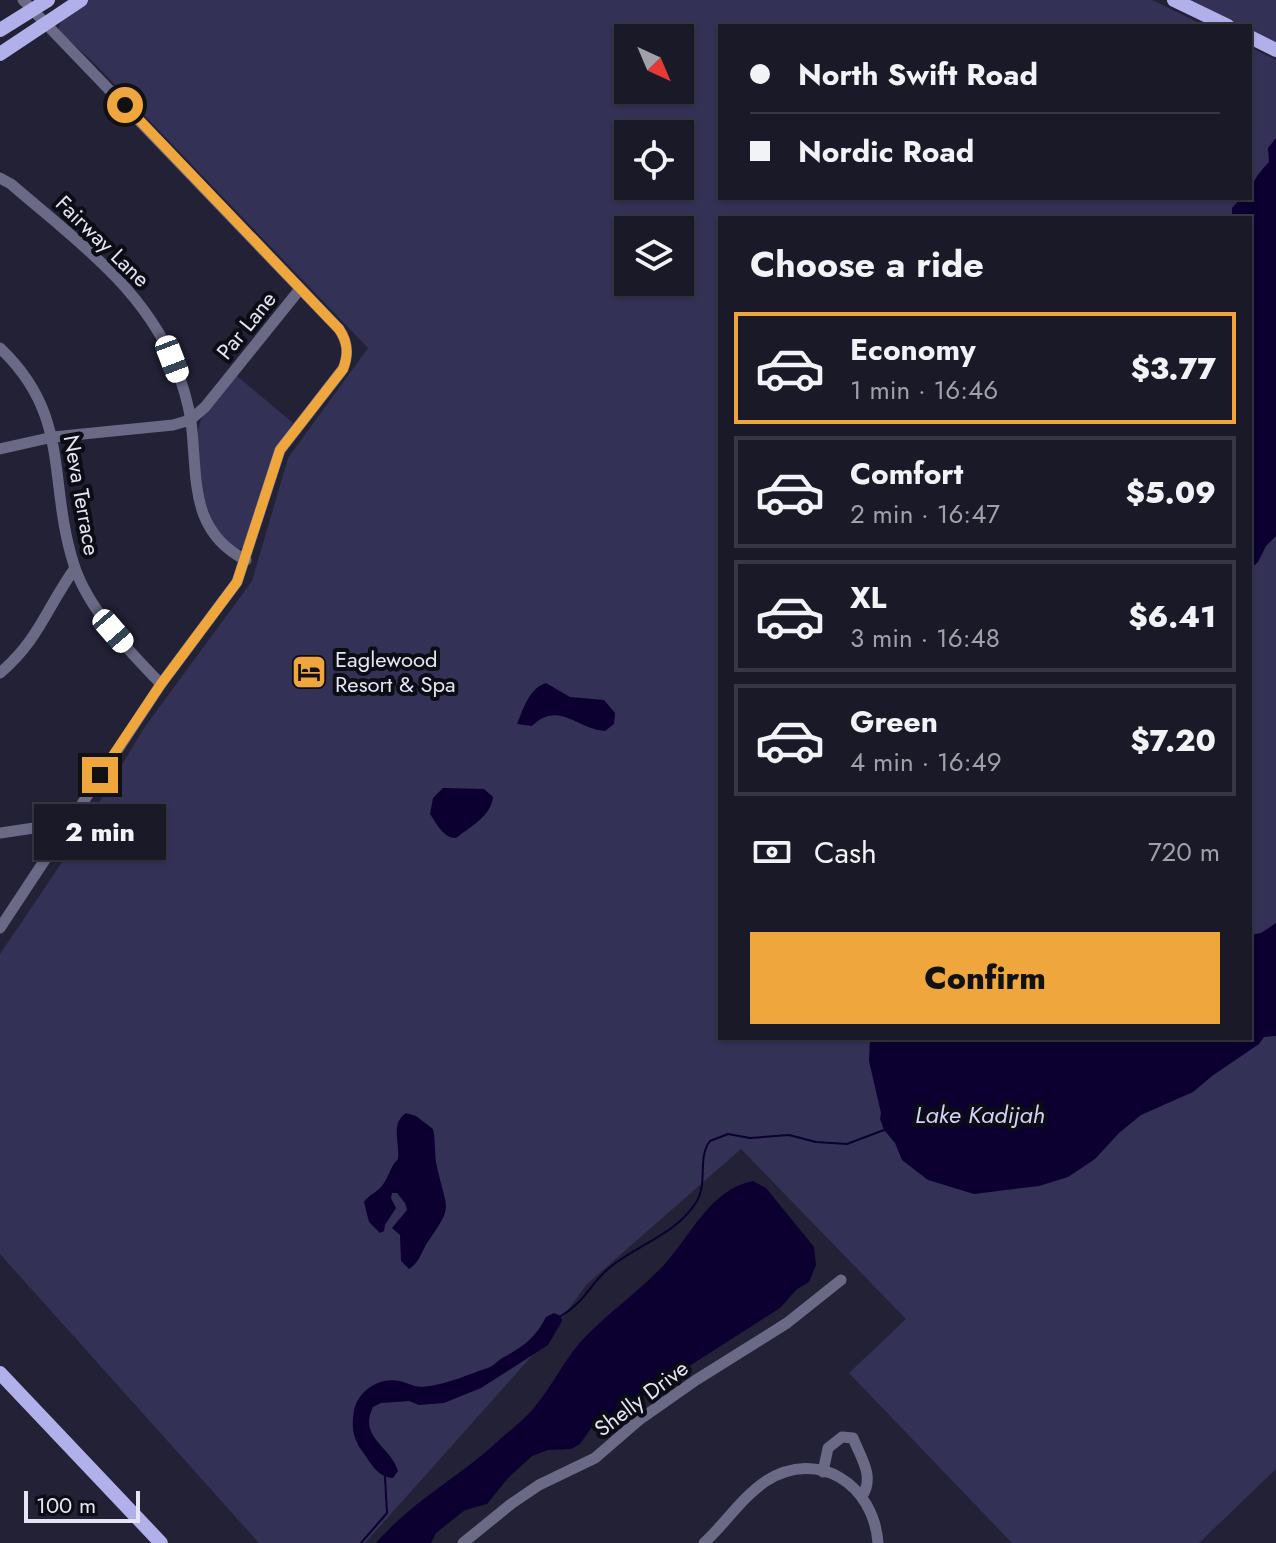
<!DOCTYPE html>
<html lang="en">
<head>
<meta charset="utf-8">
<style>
  :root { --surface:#1a1928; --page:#272634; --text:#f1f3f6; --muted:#9fa0a8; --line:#383845; --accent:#efa73d }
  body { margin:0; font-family:Jost,sans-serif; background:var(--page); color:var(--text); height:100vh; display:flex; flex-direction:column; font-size:30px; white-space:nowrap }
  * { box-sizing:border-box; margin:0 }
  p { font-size:26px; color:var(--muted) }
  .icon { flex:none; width:44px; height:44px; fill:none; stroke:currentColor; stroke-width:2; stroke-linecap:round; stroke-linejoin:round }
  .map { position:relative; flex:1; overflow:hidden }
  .drawer { position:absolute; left:718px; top:216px; width:534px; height:824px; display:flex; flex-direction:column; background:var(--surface); border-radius:0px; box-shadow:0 2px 6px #0004,0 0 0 2px var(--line) }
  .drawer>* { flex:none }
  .banner { position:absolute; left:718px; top:24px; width:534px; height:176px; border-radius:0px; box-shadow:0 2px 6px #0004,0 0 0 2px var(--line); display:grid; align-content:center; height:176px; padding:0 32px; background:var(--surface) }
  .needle { width:52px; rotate:136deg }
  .tools { position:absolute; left:614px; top:24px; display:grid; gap:16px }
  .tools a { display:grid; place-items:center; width:80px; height:80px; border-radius:0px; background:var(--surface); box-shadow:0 2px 6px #0004,0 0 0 2px var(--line); font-size:40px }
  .scale { position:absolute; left:24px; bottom:20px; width:116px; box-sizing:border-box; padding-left:8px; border:4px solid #e5e5f3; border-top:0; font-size:22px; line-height:28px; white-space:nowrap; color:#e5e5f3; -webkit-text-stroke:6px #0c0c15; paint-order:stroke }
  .end { position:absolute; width:36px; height:36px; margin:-18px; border:10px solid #efa73d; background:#111; box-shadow:0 0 0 4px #111 }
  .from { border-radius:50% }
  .bubble { position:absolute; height:56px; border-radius:0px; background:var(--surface); box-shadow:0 2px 6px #0004,0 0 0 2px var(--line); font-size:26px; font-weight:800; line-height:56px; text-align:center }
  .car { position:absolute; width:24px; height:48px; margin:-24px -12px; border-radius:10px; box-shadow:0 0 6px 2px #0007; background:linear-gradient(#fff 24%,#345 0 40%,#fff 0 76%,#345 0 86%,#fff 0) }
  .banner b { display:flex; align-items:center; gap:28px; height:76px; font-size:30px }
  .banner b+b { border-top:2px solid var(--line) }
  .banner i { width:20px; height:20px; background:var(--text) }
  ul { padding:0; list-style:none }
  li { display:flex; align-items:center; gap:24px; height:112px; margin:0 16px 12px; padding:0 16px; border:4px solid var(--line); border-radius:0px }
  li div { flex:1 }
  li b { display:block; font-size:30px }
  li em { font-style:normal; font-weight:800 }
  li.current { border-color:var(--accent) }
  li>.icon { width:72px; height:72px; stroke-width:1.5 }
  h2 { padding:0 32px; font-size:36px; line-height:96px }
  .pay { display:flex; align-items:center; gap:20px; height:88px; padding:0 32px; font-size:30px }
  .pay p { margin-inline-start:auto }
  .action { display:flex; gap:16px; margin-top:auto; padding:16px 32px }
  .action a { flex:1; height:92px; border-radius:0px; background:var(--accent); color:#111; font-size:32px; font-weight:800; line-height:92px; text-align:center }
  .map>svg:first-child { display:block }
</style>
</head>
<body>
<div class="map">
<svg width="1276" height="1543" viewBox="0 0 1276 1543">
  <rect width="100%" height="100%" fill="#222136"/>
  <path fill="#343157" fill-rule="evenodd" d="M82,0h1070l54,26h-486v172h530v-151l26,13v1409l-77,74h-187l-163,-170 57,-54 -165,-170 -154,135 -41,56 -181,203h-106l-259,-289v-300l73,-108 71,-118 108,-147 36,-123 80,-110 -272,-283 -38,-35 6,-18zM628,38h52v52h-52zM628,134h52v52h-52zM720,218h530v820h-530zM628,230h52v52h-52z
    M1187,0h89v46l-26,-13v-7h-13z
    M237,376l56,47 -15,23 -34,102 -9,2c-6,-6 -13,-12 -17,-19 -15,-22 -28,-86 -17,-111 7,-16 24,-31 36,-44z"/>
  <path fill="#0b0030" d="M1276,138v398l-10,10 -8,16 -8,7v-351h-18v-10l9,-10h9c0,-16 9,-25 19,-36l-1,-14z
    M546,683l24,14 34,3 11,13 -1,11 -9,7c-28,-2 -47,-31 -73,-5l-15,-2c6,-14 12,-36 29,-41z
    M443,788l41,1 9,8c-2,19 -23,30 -37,41 -13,0 -19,-14 -26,-24l3,-16z
    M1276,923v113l-12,1 -5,7 -47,32 -19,16 -52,23 -22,18 -24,26 -27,18 -29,9 -65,8 -46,-14 -26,-20 -7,-17 -11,-13 -4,-11 1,-6 -12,-52 1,-23h380v-103l11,-2z
    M406,1113l10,3 17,13c3,13 1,26 4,38 10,45 17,37 -10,76 -6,10 -8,20 -18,26l-8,-8 -1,-26 -8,-7 15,-18 -2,-7 -8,-10h-5l-1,5 5,10 -11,17 -1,6 -4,2 -11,-11 -5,-20c5,-8 15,-10 20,-19 6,-9 6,-16 14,-24 2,-17 -8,-35 8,-46z
    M753,1181l13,7 48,59 2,18 -7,17 -12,7 -17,19 -100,64 -22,10 -34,31 -32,14 -12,17 -9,5 -23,1 -16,6 -24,22 -21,26 -22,6 -29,23 -5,10h-55c37,-43 81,-64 121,-101 12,-11 26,-21 36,-33 20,-23 32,-52 54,-74 24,-24 52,-44 76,-69 28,-30 47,-77 90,-85z
    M554,1313l7,3 1,5 -14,24 -67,43 -37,15 -25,2 -10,-4 -28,2 -8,4c-15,31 17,38 25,64l-5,7c-16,-1 -22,-15 -31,-27 -9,-13 -11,-25 -8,-40 4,-22 30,-37 52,-28 9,3 13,5 24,3 20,-3 39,-12 58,-18 7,-3 10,-8 16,-11 19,-10 32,-20 42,-40z"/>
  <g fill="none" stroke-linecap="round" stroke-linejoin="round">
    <path stroke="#0b0030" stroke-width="2" d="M561,1316c24,-14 28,-31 48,-48 29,-24 67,-33 88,-67 11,-19 0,-43 13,-60l18,-7 22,4 39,-3 27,7 31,2 37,-14
      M361,1543l26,-30 -2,-36"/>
    <path stroke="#6a6a86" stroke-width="11" d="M0,178l11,6c61,53 131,102 163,179 8,19 14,38 17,59 7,54 -3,109 55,138
      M0,348c72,68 47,133 74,217 14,44 55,86 87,119
      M0,449l53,-12 120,-12 17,-5 15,-13 95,-118
      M0,673c39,-33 47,-66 75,-105
      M0,833l34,-5 30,4
      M0,928l161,-244 76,-102 43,-132 63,-81c6,-15 5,-27 -4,-40l-316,-329
      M823,1472l5,-24 14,-11 11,1c8,20 22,39 9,58
      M463,1543l48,-39 28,-19 56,-27 44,-38 57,-40 91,-57 54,-43
      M704,1543c21,-19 38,-46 62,-62 53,-33 108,4 112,62"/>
    <path stroke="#b1b0ea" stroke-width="14" d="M1174,0l54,26
      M0,30l48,-30
      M1250,37l26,13
      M0,54l81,-54
      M0,1373l161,170"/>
  </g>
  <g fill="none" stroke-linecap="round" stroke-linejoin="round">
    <path stroke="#efa73d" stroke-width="10" d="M100,775l61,-91 76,-102 43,-132 63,-81c6,-15 5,-27 -4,-40l-214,-224"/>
  </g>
  <defs>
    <g id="hotel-square" transform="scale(1.8)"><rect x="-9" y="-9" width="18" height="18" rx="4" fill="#efa73d" stroke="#0c0c15"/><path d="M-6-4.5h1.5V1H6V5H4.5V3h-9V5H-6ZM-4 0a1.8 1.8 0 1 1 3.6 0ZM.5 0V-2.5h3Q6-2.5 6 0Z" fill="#111"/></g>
  </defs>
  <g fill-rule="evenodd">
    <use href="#hotel-square" x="309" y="672"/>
  </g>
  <g text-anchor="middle" stroke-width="8" stroke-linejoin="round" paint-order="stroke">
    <g font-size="22" fill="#e5e5f3" stroke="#0c0c15">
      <text transform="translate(103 241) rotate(44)" y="8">Fairway Lane</text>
      <text transform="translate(246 325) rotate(-51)" y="8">Par Lane</text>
      <text transform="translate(82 495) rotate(80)" y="8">Neva Terrace</text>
      <text transform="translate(641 1398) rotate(-37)" y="8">Shelly Drive</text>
    </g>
    <g font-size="22" fill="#e5e5f3" stroke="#0c0c15" text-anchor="start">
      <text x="335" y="667">Eaglewood<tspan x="335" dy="25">Resort &amp; Spa</tspan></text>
    </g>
    <g font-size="24" font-style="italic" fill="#d3d3f8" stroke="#0c0c15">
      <text x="980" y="1123">Lake Kadijah</text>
    </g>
  </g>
</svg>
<div class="tools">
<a><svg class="needle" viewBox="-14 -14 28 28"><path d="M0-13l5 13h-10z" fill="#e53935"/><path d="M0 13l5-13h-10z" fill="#9fa0a8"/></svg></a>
<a><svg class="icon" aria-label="locate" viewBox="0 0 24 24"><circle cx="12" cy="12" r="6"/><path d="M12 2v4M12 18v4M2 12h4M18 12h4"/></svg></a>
<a><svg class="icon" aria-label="layers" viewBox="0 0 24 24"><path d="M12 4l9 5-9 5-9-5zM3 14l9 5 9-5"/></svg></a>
</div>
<div class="scale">100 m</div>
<i class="end from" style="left:125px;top:105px"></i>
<i class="end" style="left:100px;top:775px"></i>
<div class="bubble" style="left:34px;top:804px;width:132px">2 min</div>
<i class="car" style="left:172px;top:359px;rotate:159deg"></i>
<i class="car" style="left:113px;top:631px;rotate:139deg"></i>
<div class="banner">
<b><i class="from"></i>North Swift Road</b>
<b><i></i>Nordic Road</b>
</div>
<section class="drawer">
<h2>Choose a ride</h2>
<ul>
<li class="current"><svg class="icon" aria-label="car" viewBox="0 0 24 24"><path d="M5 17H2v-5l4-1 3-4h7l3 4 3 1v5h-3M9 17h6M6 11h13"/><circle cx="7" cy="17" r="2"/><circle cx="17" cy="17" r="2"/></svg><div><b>Economy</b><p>1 min · 16:46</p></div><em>$3.77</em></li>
<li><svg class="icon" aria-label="car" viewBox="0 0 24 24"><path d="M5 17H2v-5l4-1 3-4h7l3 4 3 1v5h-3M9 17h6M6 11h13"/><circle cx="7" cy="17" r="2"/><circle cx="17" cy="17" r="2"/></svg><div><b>Comfort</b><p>2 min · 16:47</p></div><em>$5.09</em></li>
<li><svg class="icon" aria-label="car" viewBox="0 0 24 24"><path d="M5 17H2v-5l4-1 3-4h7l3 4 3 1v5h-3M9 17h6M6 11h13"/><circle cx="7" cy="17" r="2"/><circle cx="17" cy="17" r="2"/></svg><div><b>XL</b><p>3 min · 16:48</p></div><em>$6.41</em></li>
<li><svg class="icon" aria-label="car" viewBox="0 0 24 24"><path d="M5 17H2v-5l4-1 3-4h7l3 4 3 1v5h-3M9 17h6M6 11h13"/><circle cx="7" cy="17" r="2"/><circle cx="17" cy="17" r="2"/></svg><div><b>Green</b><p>4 min · 16:49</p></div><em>$7.20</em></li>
</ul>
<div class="pay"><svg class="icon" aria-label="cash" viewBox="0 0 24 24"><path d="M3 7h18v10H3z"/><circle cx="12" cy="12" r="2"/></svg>Cash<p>720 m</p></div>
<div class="action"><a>Confirm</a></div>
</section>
</div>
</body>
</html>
